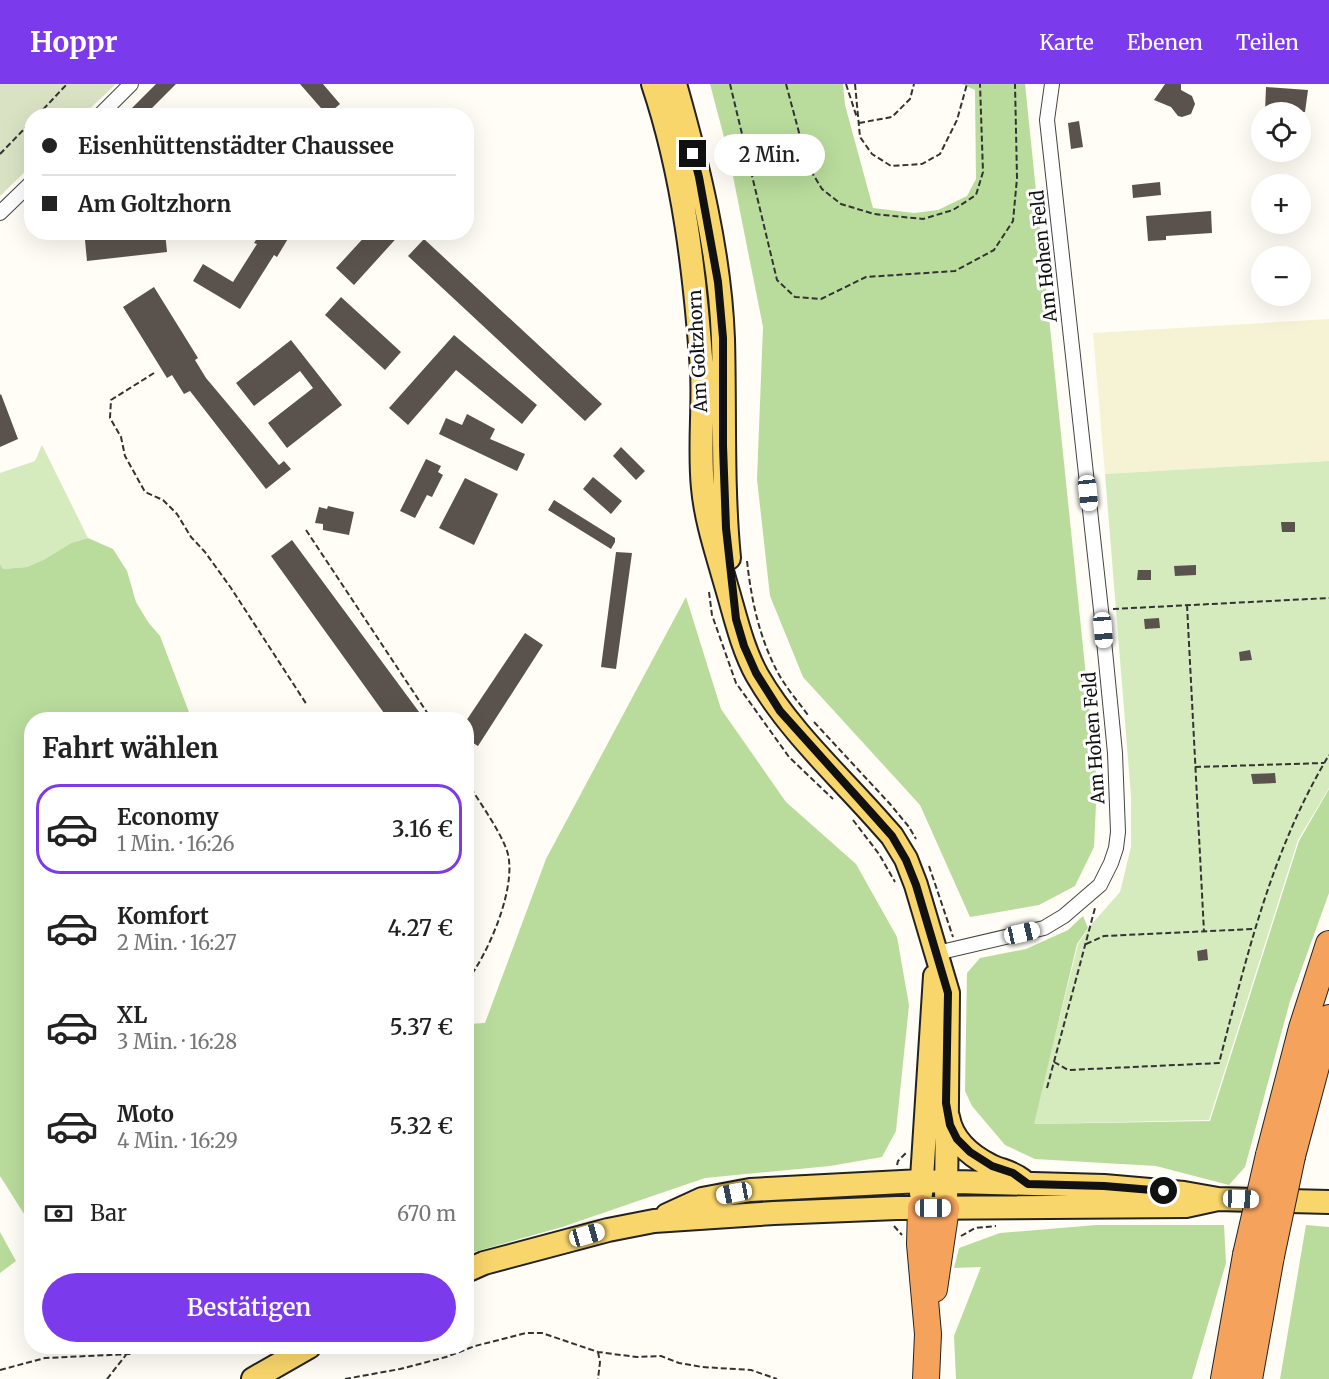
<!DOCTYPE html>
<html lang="de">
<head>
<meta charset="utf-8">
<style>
  :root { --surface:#fff; --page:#f6f6f6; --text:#222; --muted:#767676; --line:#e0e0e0; --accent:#7c3aed }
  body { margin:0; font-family:Merriweather,serif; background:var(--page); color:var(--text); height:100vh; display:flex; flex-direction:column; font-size:22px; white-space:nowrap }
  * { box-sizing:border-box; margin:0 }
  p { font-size:20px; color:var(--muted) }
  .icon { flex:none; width:33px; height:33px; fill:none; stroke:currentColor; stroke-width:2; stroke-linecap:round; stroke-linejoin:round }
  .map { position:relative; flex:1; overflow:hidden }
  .panel { position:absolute; left:24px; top:628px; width:450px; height:642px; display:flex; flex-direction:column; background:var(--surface); border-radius:24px; box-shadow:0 6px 24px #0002 }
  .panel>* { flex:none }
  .banner { position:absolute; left:24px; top:24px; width:450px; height:132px; border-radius:24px; box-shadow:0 6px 24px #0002; display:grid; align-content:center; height:132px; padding:0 18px; background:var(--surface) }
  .tools { position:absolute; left:1251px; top:18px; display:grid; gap:12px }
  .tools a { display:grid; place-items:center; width:60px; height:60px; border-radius:50%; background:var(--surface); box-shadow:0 6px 24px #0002; font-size:30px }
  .end { position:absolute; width:27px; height:27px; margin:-14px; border:8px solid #111; background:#fff; box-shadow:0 0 0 3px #fff }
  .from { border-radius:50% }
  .bubble { position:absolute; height:42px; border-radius:21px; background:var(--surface); box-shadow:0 6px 24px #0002; font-size:20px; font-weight:600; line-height:42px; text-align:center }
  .car { position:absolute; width:18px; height:36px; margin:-18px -9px; border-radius:8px; box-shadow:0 0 4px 2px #0007; background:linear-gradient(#fff 24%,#345 0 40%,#fff 0 76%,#345 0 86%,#fff 0) }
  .banner b { display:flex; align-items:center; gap:21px; height:57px; font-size:22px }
  .banner b+b { border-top:2px solid var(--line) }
  .banner i { width:15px; height:15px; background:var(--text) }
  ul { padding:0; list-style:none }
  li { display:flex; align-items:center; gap:18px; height:90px; margin:0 12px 9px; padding:0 6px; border:3px solid transparent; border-radius:24px }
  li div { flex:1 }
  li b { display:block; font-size:22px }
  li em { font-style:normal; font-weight:600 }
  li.on { border-color:var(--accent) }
  li>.icon { width:54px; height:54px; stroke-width:1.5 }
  h2 { padding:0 18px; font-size:27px; line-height:72px }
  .pay { display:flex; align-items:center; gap:15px; height:66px; padding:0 18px; font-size:22px }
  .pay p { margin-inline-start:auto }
  .action { display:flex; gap:12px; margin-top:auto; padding:12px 18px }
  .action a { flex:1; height:69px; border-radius:36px; background:var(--accent); color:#fff; font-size:24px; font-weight:600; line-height:69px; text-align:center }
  header { display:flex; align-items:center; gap:36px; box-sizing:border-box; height:84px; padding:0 30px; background:var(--accent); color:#fff }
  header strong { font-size:28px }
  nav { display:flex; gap:33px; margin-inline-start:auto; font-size:21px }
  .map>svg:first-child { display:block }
</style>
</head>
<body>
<header>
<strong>Hoppr</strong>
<nav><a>Karte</a><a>Ebenen</a><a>Teilen</a></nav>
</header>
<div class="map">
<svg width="1329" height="1295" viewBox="0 0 1329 1295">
  <rect width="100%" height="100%" fill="#fffdf5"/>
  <path fill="#f6f3d4" d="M1329,235v142l-224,13 -12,-141z"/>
  <path fill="#d5ebbd" d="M42,361l46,93 -17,5 -26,16 -18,8 -24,2 -3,-5v-91l35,-12z
    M1329,377v327l-31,52 -89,280 -176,4 45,-180 12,-18 30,-34 11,-45v-51l-26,-322z"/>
  <path fill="#b9dc9c" d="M710,0h133l2,21 28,103 41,5 24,-3 29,-14 9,-17 -1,-89 -13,-6h63l72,699 -3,64 -19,39 -36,19 -69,12 -50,-112 -117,-128 -33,-81 -13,-117 6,-152 -34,-171z
    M88,454l25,11 14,22 9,31 12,20 12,14 32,84h-160l-1,505 -31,-49v-612l3,5 24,-2 18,-8 26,-16z
    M686,513l35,112 65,93 70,62 41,73 12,68 -13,126 -14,26 -52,9 -125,12 -143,49 -95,27v-230l18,-1 61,-164z
    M1329,705v104l-39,108 -45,166 -16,18 -73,-19 -121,-7 -30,-14 -33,-39 -7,-15 2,-118 13,-15 46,-9 42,-19 15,-14 5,12 -11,16 -43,180 176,-3 89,-280z
    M1096,1141h128l2,38 -34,116h-236l-2,-43 27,-69 -27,1 5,-20 41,-15z
    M1306,1141l23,2v152h-49z
    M0,1148l16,29 -16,12z"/>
  <path fill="#d9e3c4" d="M0,0h116l-33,31 -51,1 -1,50 -31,30z"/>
  <path fill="#5a524d" d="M156,0h20l-32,32h-20z
    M300,0h23l17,20 -13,11z
    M1165,0h16v6l11,6 3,8 -4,10 -9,3 -4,-1 -7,-9 -17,-7z
    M1266,3l42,3 -3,22h-40z
    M1079,37l4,26 -12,2 -3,-26z
    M1160,98l1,13 -28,3 -1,-13z
    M1211,127l1,22 -46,3v4l-18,1 -2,-25z
    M136,148h29l2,20 -80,9 -2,-21z
    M261,148h31l-15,25 -3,-2 -34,54 -47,-28 10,-17 30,18 24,-38 -3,-1z
    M369,148h33l-48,53 -18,-17z
    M424,155l178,165 -17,17 -177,-165z
    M154,203l44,71 -3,2 11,18 73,87 5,-4 7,8 -25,20 -76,-98 -6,3 -12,-19 -5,3 -44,-71z
    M341,213l60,55 -16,18 -60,-55z
    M454,251l83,70 -15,19 -66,-54 -48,55 -19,-17z
    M291,256l51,65 -55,43 -19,-25 45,-35 -13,-17 -46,35 -18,-23z
    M1,310l17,45 -18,8v-52z
    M467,330l28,15 -5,10 35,15 -8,17 -78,-37 7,-16 16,7z
    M621,363l24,24 -9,9 -23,-24z
    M426,375l15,7 -3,6 5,3 -11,22 -5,-2 -12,23 -15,-7z
    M593,393l29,24 -11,13 -28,-25z
    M465,394l33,16 -24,51 -35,-17z
    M554,416l61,38v4l-4,7 -63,-39z
    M328,422l26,6 -5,23 -26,-5v-6l-8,-1 4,-16 8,2z
    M1281,438h14v10h-13z
    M292,456l133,180h-36l-118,-164z
    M616,468l16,1 -16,116 -15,-2z
    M1196,481v10l-21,1 -1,-10z
    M1138,486h13v10h-14z
    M1159,534l1,10 -15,1 -1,-10z
    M525,549l18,12 -65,101 -12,-7v-18z
    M1250,566l2,10 -12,1 -1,-9z
    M1275,689l1,10 -23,1 -2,-10z
    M1207,865l1,11 -10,1 -1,-10z"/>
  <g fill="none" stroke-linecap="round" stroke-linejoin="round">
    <g stroke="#444" stroke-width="16">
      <path id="street" d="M99,32l32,-32
        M0,129l32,-31
        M937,869l107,-25 20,-12 36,-31 11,-22 5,-15 2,-16 -3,-79 -14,-143 -54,-490 5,-36"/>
    </g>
    <g stroke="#222" stroke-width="26">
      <path id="primary" d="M653,0c31,92 42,190 49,286 2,39 -3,79 1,118 3,33 14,65 23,97 9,30 16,63 31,90 31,54 78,97 119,143l16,18 14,23 10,26 32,108 -2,215
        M675,0c23,81 45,170 48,255 2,73 -1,146 6,219
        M948,1033c4,23 23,39 43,49 11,5 21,6 31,14
        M921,1110l14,-218
        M667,1131l35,-16 48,-9 171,-9 183,5 80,7 34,6 111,3
        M466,1187l18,-8 124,-33 46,-9 120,-8 123,-5 289,-2 32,-7
        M253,1295l56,-32"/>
    </g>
    <g stroke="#222" stroke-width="28">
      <path id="highway" d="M1269,1071l33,-127 27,-84
        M1292,1072l37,-138
        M921,1124l-1,36 8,90 -2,45
        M934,1205l12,-81
        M1224,1295l22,-124
        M1249,1295l22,-123"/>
    </g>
    <path stroke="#333" stroke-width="2" stroke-dasharray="6 3" stroke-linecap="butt" d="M730,0l47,196 18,17 26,2 45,-22 89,-6 39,-21 19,-29 4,-43 -2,-94
      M786,0l22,82 14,23 19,15 33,10 49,5 30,-9 23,-15 7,-23 -3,-88
      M846,0l11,34
      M855,0l5,53 12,17 19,12 31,-2 18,-10 17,-34 10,-36
      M37,32l30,-32
      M859,39l33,-6 18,-18 4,-15
      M0,70l32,-33
      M154,289l-43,27 -1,18 11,19 4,19 20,36 18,8 14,14 14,23 14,15 26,36 76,117
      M306,446l126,190
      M747,477c4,36 11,71 27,104 8,18 22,34 34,50
      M709,508l3,23 24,68 53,74 44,42
      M1187,521l17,327
      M1113,525l216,-11
      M814,638l76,82 19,23 7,12
      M1195,683l129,-4
      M466,696c13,22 30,44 40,68 14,34 -18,107 -40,134
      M853,736l26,34 16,28
      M929,782l24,71
      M1086,860l18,-8 150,-7
      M1054,978l14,8 151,-7c28,-107 52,-212 110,-308
      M1047,1004l48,-180
      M897,1081l1,-4 8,-8
      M894,1142l8,9
      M961,1152l14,-8 21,-2
      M103,1263l5,8
      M325,1268l9,-5
      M598,1268l2,10 -2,17
      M0,1286l45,-12 86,-4 12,-7
      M107,1295l19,-24
      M345,1295l55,-10 46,-12 29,-11 51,-13h16l56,19 39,5 24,-1 18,7 23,4 49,3 26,9"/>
    <use href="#street" stroke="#fff" stroke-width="14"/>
    <use href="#primary" stroke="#f9d66b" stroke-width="22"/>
    <use href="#highway" stroke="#f5a25d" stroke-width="26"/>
    <g stroke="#222" stroke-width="28" stroke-linecap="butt">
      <path id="highway-bridge" d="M1246,1171l23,-100
        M1271,1172l21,-100"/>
    </g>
    <use href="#highway-bridge" stroke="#f5a25d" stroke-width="26"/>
  </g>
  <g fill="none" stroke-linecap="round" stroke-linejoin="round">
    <path stroke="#111" stroke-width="8" d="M693,70l6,23 19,105 5,56v108l3,82 10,91 8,27 12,27 24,38 96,107 16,18 14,24 10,25 32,108 -2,110 4,22 7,14 13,13 22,14 21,7 15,11 76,2 60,5"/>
  </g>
  <g text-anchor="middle" stroke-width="6" stroke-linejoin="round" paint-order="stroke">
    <g font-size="18" fill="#111" stroke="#fff">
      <text transform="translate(1044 172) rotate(-96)" y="6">Am Hohen Feld</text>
      <text transform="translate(698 267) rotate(-93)" y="6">Am Goltzhorn</text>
      <text transform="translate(1094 654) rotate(-94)" y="6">Am Hohen Feld</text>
    </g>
  </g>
</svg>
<div class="tools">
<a><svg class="icon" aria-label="locate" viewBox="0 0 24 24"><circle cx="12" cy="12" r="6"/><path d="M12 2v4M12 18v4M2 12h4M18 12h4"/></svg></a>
<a>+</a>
<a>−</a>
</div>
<i class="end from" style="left:1164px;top:1107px"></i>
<i class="end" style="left:693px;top:70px"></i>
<div class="bubble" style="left:714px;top:50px;width:111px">2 Min.</div>
<i class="car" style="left:1088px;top:409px;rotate:174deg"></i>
<i class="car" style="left:1103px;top:546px;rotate:175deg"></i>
<i class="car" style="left:1022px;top:849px;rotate:77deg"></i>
<i class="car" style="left:734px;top:1109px;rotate:259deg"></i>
<i class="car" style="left:1241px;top:1115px;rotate:92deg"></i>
<i class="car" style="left:933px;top:1124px;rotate:90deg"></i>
<i class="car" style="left:587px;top:1151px;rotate:74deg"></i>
<div class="banner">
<b><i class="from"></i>Eisenhüttenstädter Chaussee</b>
<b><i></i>Am Goltzhorn</b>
</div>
<section class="panel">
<h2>Fahrt wählen</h2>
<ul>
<li class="on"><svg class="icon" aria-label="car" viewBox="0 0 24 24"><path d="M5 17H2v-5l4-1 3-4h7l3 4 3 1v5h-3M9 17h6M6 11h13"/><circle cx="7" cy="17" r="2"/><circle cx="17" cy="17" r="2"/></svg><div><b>Economy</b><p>1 Min. · 16:26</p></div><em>3.16 €</em></li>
<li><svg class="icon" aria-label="car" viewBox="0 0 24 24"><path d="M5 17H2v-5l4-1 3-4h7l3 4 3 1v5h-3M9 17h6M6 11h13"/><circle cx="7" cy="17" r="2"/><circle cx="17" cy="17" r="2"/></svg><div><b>Komfort</b><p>2 Min. · 16:27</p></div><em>4.27 €</em></li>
<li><svg class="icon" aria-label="car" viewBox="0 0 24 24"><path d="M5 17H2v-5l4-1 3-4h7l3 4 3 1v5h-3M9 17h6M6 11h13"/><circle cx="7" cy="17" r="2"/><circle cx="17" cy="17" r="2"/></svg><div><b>XL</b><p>3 Min. · 16:28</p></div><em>5.37 €</em></li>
<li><svg class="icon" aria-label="car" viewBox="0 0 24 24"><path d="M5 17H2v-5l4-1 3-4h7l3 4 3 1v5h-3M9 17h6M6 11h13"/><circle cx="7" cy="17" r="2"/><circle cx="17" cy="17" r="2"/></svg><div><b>Moto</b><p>4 Min. · 16:29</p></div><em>5.32 €</em></li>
</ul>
<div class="pay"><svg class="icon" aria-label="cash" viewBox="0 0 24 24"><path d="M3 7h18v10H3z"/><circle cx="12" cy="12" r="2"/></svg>Bar<p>670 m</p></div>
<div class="action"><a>Bestätigen</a></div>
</section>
</div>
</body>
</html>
